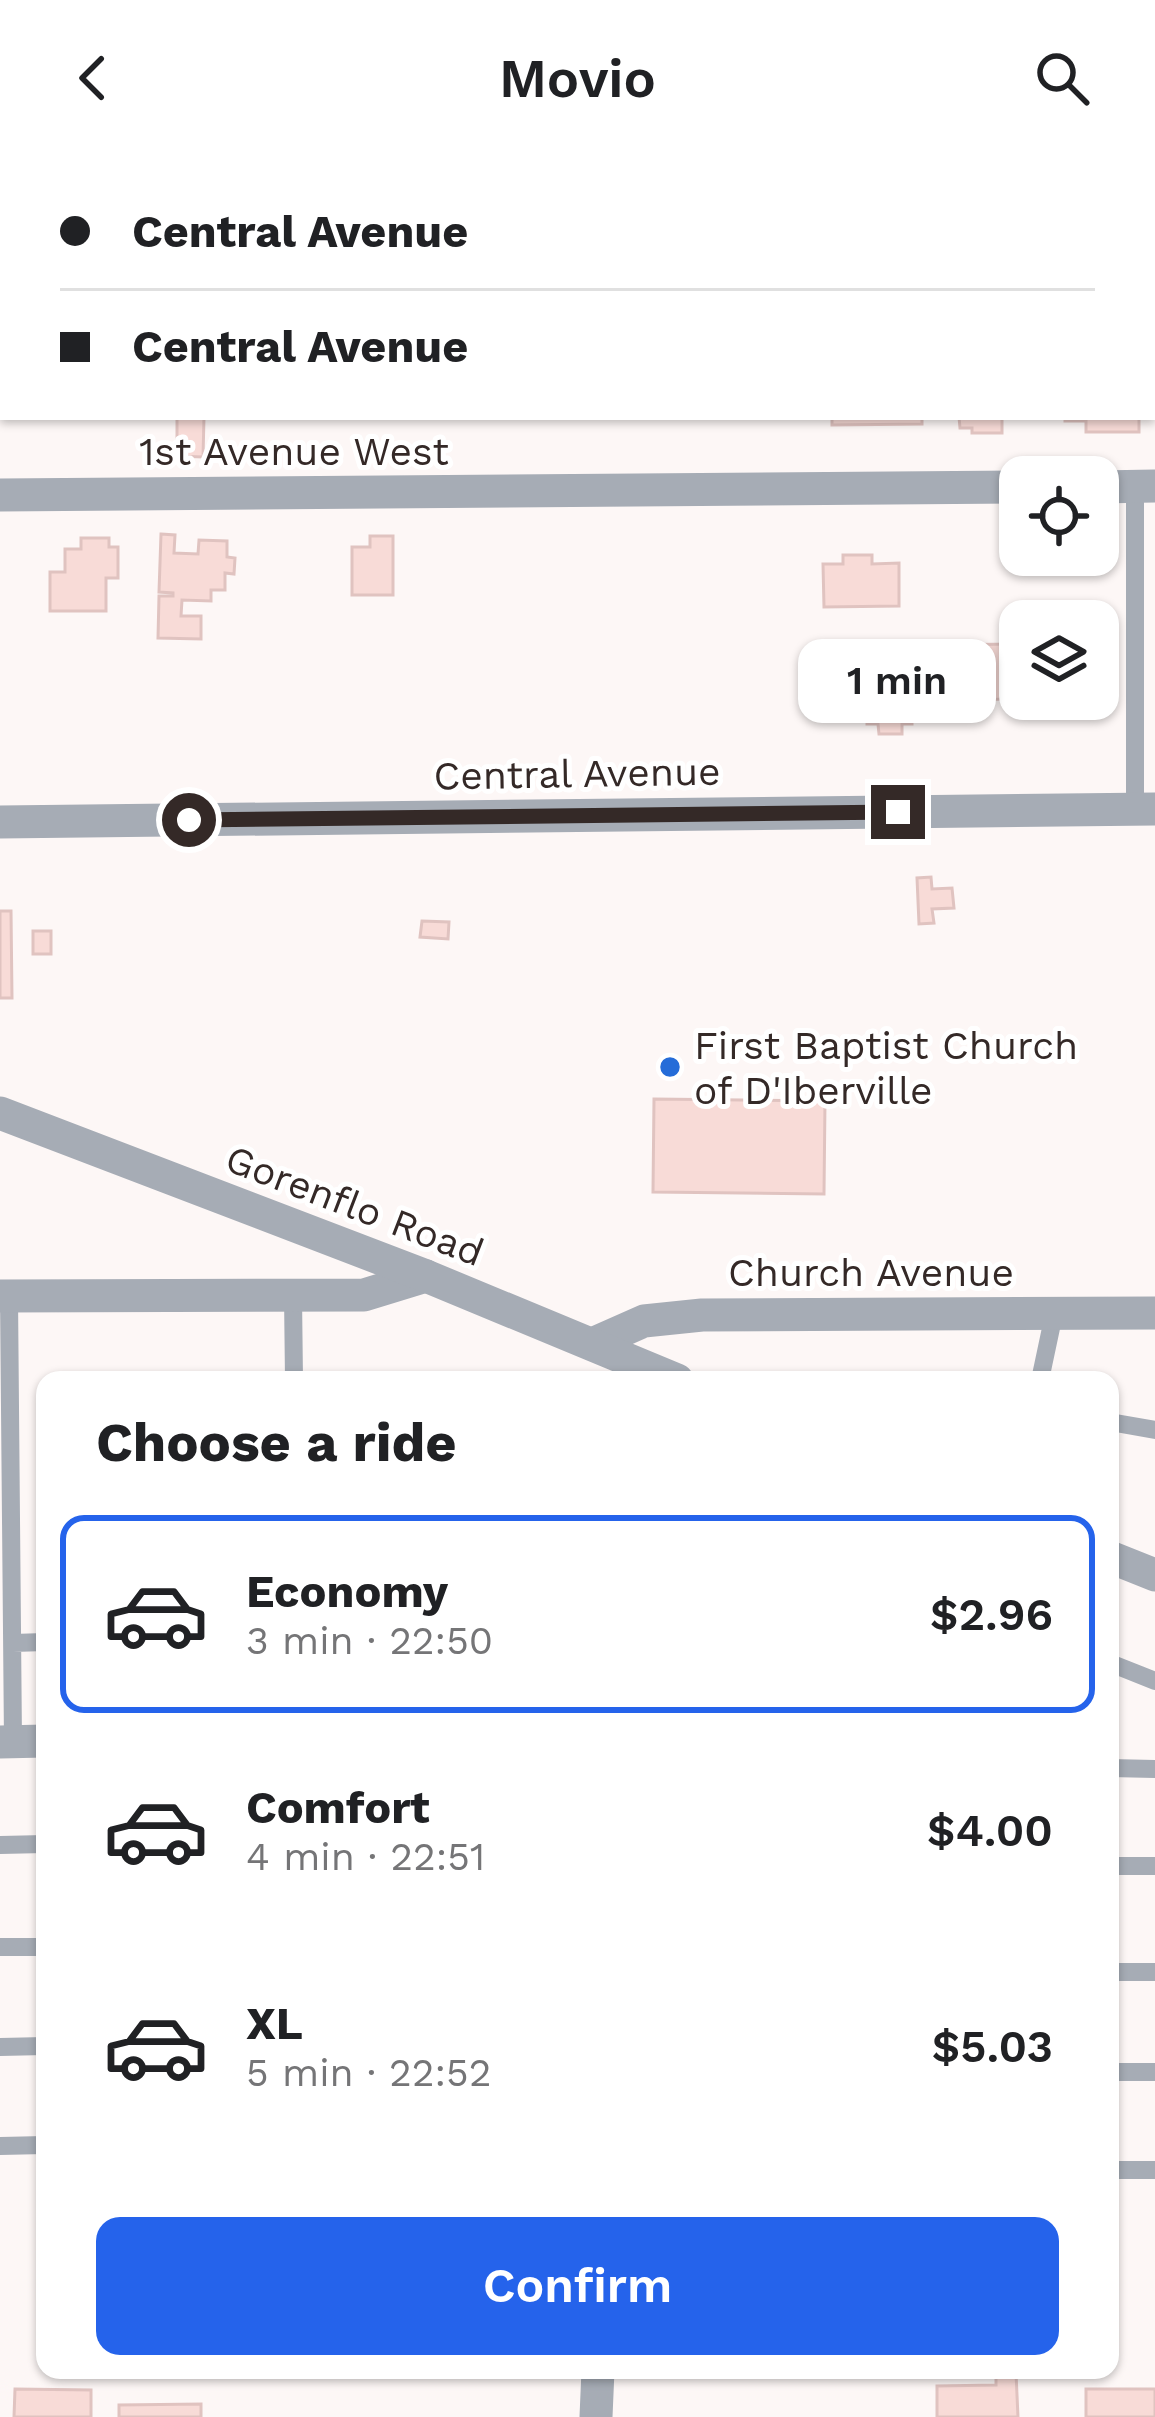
<!DOCTYPE html>
<html lang="en">
<head>
<meta charset="utf-8">
<style>
  :root { --surface:#fff; --page:#f2f2f2; --text:#202124; --muted:#757577; --line:#e0e0e0; --accent:#2563eb }
  body { margin:0; font-family:"Work Sans",sans-serif; background:var(--page); color:var(--text); height:100vh; display:flex; flex-direction:column; font-size:45px; white-space:nowrap }
  * { box-sizing:border-box; margin:0 }
  p { font-size:39px; color:var(--muted) }
  .icon { flex:none; width:66px; height:66px; fill:none; stroke:currentColor; stroke-width:2; stroke-linecap:round; stroke-linejoin:round }
  .map { position:relative; flex:1; overflow:hidden }
  .details { position:absolute; left:36px; top:1215px; width:1083px; height:1008px; display:flex; flex-direction:column; background:var(--surface); border-radius:24px; box-shadow:0 3px 9px #0004 }
  .details>* { flex:none }
  .guide { position:absolute; left:0px; top:0px; width:1155px; height:264px; box-shadow:0 3px 9px #0004; display:grid; align-content:center; height:264px; padding:0 60px; background:var(--surface) }
  .tools { position:absolute; left:999px; top:300px; display:grid; gap:24px }
  .tools a { display:grid; place-items:center; width:120px; height:120px; border-radius:24px; background:var(--surface); box-shadow:0 3px 9px #0004; font-size:60px }
  .end { position:absolute; width:54px; height:54px; margin:-27px; border:15px solid #342927; background:#fff; box-shadow:0 0 0 6px #fff }
  .from { border-radius:50% }
  .bubble { position:absolute; height:84px; border-radius:24px; background:var(--surface); box-shadow:0 3px 9px #0004; font-size:39px; font-weight:600; line-height:84px; text-align:center }
  .guide b { display:flex; align-items:center; gap:42px; height:114px; font-size:45px }
  .guide b+b { border-top:3px solid var(--line) }
  .guide i { width:30px; height:30px; background:var(--text) }
  ul { padding:0; list-style:none }
  li { display:flex; align-items:center; gap:36px; height:198px; margin:0 24px 18px; padding:0 36px; border:6px solid transparent; border-radius:24px }
  li div { flex:1 }
  li b { display:block; font-size:45px }
  li em { font-style:normal; font-weight:600 }
  li.selected { border-color:var(--accent) }
  li>.icon { width:108px; height:108px; stroke-width:1.5 }
  h2 { padding:0 60px; font-size:54px; line-height:144px }
  .action { display:flex; gap:24px; margin-top:auto; padding:24px 60px }
  .action a { flex:1; height:138px; border-radius:24px; background:var(--accent); color:#fff; font-size:48px; font-weight:600; line-height:138px; text-align:center }
  header { display:flex; justify-content:space-between; align-items:center; height:156px; padding:0 60px; background:var(--surface); font-size:54px; font-weight:600 }
  .map>svg:first-child { display:block }
</style>
</head>
<body>
<header><svg class="icon" aria-label="back" viewBox="0 0 24 24"><path d="M15 5l-7 7 7 7"/></svg>Movio<svg class="icon" aria-label="search" viewBox="0 0 24 24"><circle cx="10" cy="10" r="6"/><path d="M15 15l6 6"/></svg></header>
<div class="map">
<svg width="1155" height="2261" viewBox="0 0 1155 2261">
  <rect width="100%" height="100%" fill="#fdf7f6"/>
  <path fill="#f8dbd7" stroke="#e0c3c0" stroke-width="3" d="M177,261h27l-1,40 -26,-1z
    M832,261h90v7l-90,1z
    M959,261h43v16h-30v-5h-12z
    M1065,261h74v15h-53v-11h-21z
    M161,378l14,1 -1,18 24,1 1,-14 28,1v16l8,1 -1,16 -9,-1v17h-14v11l-29,-1 -1,16h20v23l-43,-1 1,-42h14v-3l-14,-1z
    M370,380h23v59h-41v-48h18z
    M81,382h28v9h9v31h-12v33h-56v-39h15v-23h16z
    M843,399h29v9l27,-1v43l-75,1 -1,-43h20z
    M1020,488v55l-87,1 -1,-55z
    M892,514h13v7h6l1,47h-10v10h-23l-1,-10h-11v-45l25,-1z
    M931,721l1,12 20,-1 2,20 -22,1 2,14 -15,1 -2,-46z
    M0,755h11l1,87h-12z
    M422,765l27,1 -1,17 -28,-2z
    M33,775h18v23h-18z
    M654,943l171,2 -1,93 -171,-2z
    M996,2217h20l2,44h-81v-31l59,-1z
    M15,2233l76,1v27h-77z
    M1086,2233h69v28h-69z
    M201,2248v13h-82v-12z"/>
  <g fill="none" stroke-linecap="round" stroke-linejoin="round">
    <path stroke="#a6acb5" stroke-width="18" d="M1135,653v-323
      M293,1139l1,85
      M9,1140l4,446
      M1040,1224l14,-66
      M1110,1266l45,8
      M13,1487l32,-1
      M1110,1507l45,18
      M1110,1612l45,1
      M0,1689l45,-1
      M1110,1710h45
      M0,1791h45
      M1110,1816h45
      M0,1891l45,-1
      M1110,1916h45
      M0,1990l45,-1
      M1110,2014h45"/>
    <path stroke="#a6acb5" stroke-width="33" d="M196,3l4,-3
      M0,176l3,-3
      M1098,331l57,-1
      M0,339l1020,-8
      M0,1140l364,-1 62,-19
      M592,1188l52,-23 58,-6 453,-2
      M0,1586l45,-1
      M596,2261l2,-47"/>
    <path stroke="#a6acb5" stroke-width="33" d="M0,666l1155,-13
      M0,957l426,163 251,104
      M1110,1401l45,18"/>
  </g>
  <g fill="none" stroke-linecap="round" stroke-linejoin="round">
    <path stroke="#342927" stroke-width="15" d="M189,664l709,-8"/>
  </g>
  <circle fill="#256cd8" stroke="#fff" stroke-width="4.5" cx="670" cy="911" r="12"/>
  <g text-anchor="middle" stroke-width="10" stroke-linejoin="round" paint-order="stroke">
    <g font-size="39" fill="#342927" stroke="#fff">
      <text x="294" y="309">1st Avenue West</text>
      <text transform="translate(577 617) rotate(-1)" y="14">Central Avenue</text>
      <text transform="translate(355 1049) rotate(21)" y="14">Gorenflo Road</text>
      <text x="871" y="1130">Church Avenue</text>
    </g>
    <g font-size="39" fill="#342927" stroke="#fff" text-anchor="start">
      <text x="694" y="903">First Baptist Church<tspan x="694" dy="45">of D'Iberville</tspan></text>
    </g>
  </g>
</svg>
<div class="tools">
<a><svg class="icon" aria-label="locate" viewBox="0 0 24 24"><circle cx="12" cy="12" r="6"/><path d="M12 2v4M12 18v4M2 12h4M18 12h4"/></svg></a>
<a><svg class="icon" aria-label="layers" viewBox="0 0 24 24"><path d="M12 4l9 5-9 5-9-5zM3 14l9 5 9-5"/></svg></a>
</div>
<i class="end from" style="left:189px;top:664px"></i>
<i class="end" style="left:898px;top:656px"></i>
<div class="bubble" style="left:798px;top:483px;width:198px">1 min</div>
<div class="guide">
<b><i class="from"></i>Central Avenue</b>
<b><i></i>Central Avenue</b>
</div>
<section class="details">
<h2>Choose a ride</h2>
<ul>
<li class="selected"><svg class="icon" aria-label="car" viewBox="0 0 24 24"><path d="M5 17H2v-5l4-1 3-4h7l3 4 3 1v5h-3M9 17h6M6 11h13"/><circle cx="7" cy="17" r="2"/><circle cx="17" cy="17" r="2"/></svg><div><b>Economy</b><p>3 min · 22:50</p></div><em>$2.96</em></li>
<li><svg class="icon" aria-label="car" viewBox="0 0 24 24"><path d="M5 17H2v-5l4-1 3-4h7l3 4 3 1v5h-3M9 17h6M6 11h13"/><circle cx="7" cy="17" r="2"/><circle cx="17" cy="17" r="2"/></svg><div><b>Comfort</b><p>4 min · 22:51</p></div><em>$4.00</em></li>
<li><svg class="icon" aria-label="car" viewBox="0 0 24 24"><path d="M5 17H2v-5l4-1 3-4h7l3 4 3 1v5h-3M9 17h6M6 11h13"/><circle cx="7" cy="17" r="2"/><circle cx="17" cy="17" r="2"/></svg><div><b>XL</b><p>5 min · 22:52</p></div><em>$5.03</em></li>
</ul>
<div class="action"><a>Confirm</a></div>
</section>
</div>
</body>
</html>
